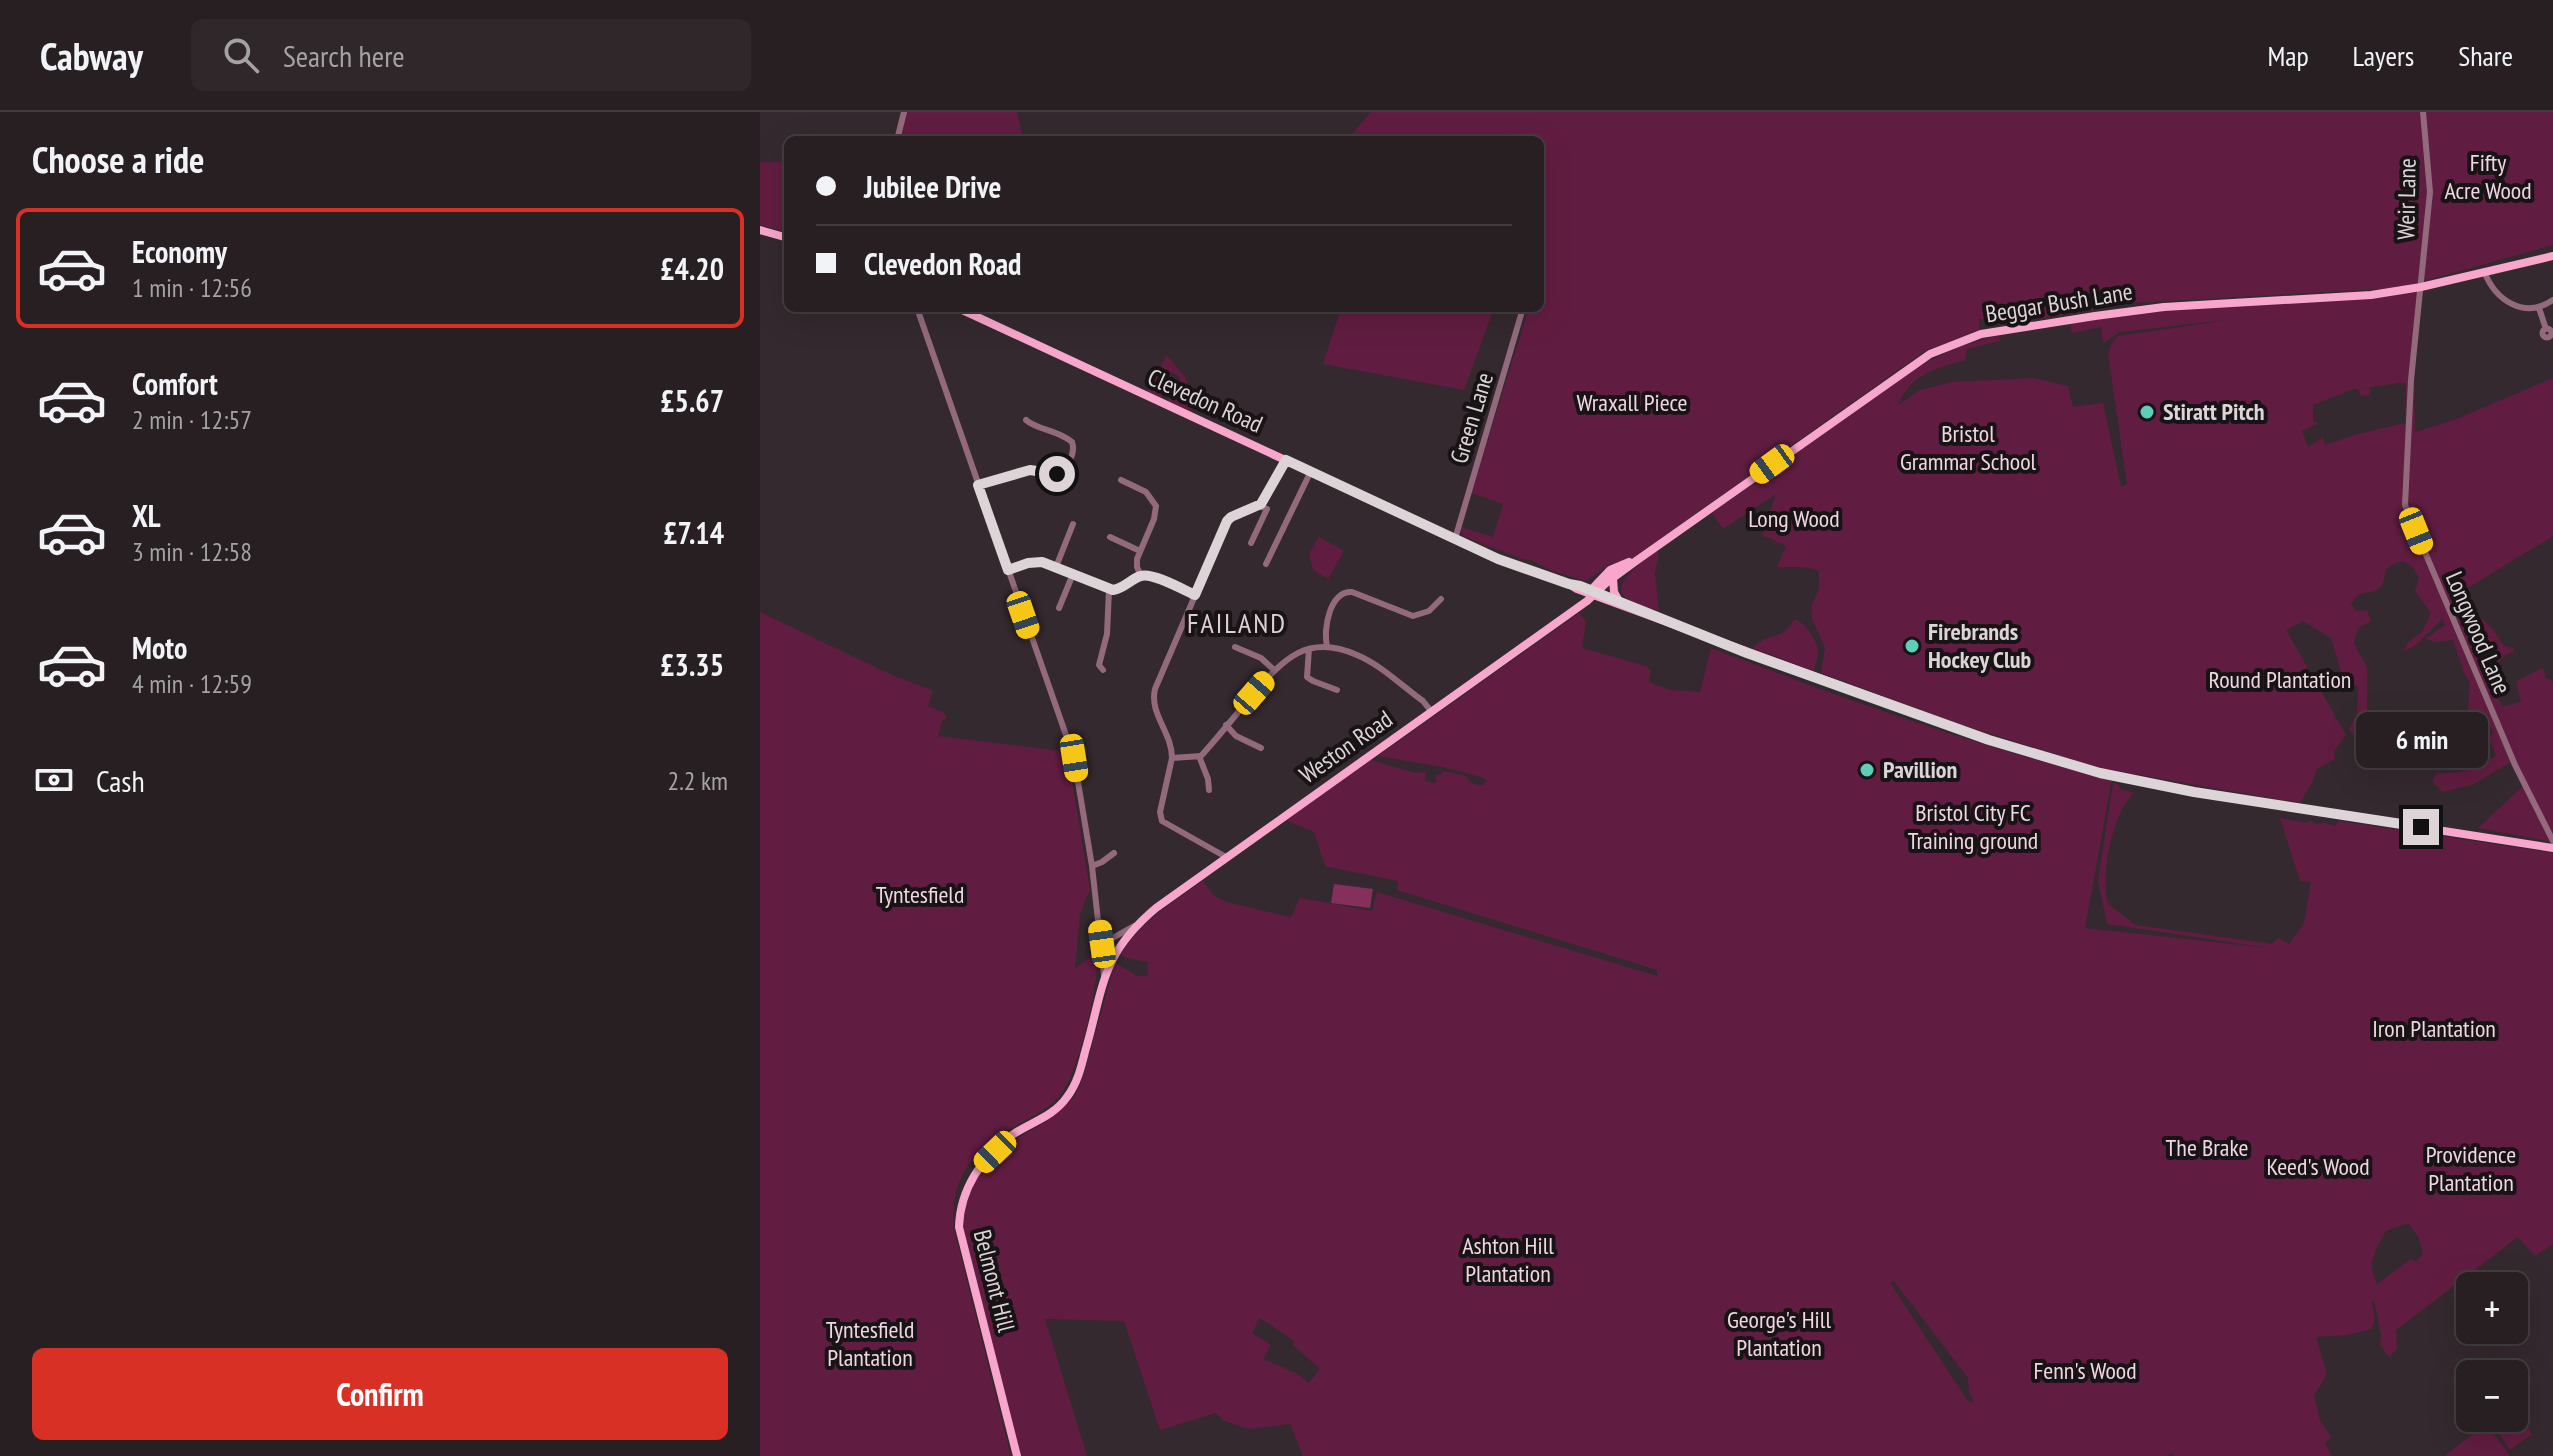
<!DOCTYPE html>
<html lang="en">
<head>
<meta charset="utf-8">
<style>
  :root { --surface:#271f22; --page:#2f272a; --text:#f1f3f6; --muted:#a4a2a5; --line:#433d40; --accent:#d93025 }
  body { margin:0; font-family:"PT Sans Narrow",sans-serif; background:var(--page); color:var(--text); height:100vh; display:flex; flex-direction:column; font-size:30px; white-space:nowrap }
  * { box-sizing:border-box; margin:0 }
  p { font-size:26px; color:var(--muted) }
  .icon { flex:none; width:44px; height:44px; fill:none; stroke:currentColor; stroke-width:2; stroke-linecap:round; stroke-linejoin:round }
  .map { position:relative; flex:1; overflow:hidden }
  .side { display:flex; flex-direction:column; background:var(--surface); width:760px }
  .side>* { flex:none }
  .guide { position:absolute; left:24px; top:24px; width:760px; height:176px; border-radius:12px; box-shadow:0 8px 32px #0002,0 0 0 2px var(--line); display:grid; align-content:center; height:176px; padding:0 32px; background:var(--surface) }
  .buttons { position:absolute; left:1696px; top:1160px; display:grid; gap:16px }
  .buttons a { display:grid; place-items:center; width:72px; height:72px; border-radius:12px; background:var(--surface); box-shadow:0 8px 32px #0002,0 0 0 2px var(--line); font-size:40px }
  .end { position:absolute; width:36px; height:36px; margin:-18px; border:10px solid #dcd4d7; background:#111; box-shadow:0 0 0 4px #111 }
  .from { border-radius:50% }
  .bubble { position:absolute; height:56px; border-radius:12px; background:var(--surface); box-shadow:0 8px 32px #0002,0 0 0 2px var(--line); font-size:26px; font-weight:600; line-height:56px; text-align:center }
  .car { position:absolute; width:24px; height:48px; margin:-24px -12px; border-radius:10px; box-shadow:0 0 6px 2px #0007; background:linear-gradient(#f5c518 24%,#345 0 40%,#f5c518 0 76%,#345 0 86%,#f5c518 0) }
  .guide b { display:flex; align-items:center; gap:28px; height:76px; font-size:30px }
  .guide b+b { border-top:2px solid var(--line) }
  .guide i { width:20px; height:20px; background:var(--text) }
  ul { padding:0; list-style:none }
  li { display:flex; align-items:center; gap:24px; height:120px; margin:0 16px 12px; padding:0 16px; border:4px solid transparent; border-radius:12px }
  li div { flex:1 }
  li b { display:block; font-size:30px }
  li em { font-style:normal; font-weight:600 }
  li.active { border-color:var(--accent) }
  li>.icon { width:72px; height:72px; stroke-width:1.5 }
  h2 { padding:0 32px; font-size:36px; line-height:96px }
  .pay { display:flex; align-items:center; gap:20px; height:88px; padding:0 32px; font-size:30px }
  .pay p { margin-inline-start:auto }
  .primary-button { display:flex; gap:16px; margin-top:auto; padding:16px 32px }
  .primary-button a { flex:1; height:92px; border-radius:12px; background:var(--accent); color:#fff; font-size:32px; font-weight:600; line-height:92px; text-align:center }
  header { display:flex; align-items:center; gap:48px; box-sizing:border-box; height:112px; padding:0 40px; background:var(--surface); border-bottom:2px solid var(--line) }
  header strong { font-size:38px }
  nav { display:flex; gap:44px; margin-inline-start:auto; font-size:28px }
  .search { width:560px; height:72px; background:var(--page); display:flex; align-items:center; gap:20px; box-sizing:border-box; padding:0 28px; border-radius:12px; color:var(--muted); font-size:30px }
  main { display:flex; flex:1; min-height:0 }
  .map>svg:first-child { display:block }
</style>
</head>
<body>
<header>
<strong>Cabway</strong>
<div class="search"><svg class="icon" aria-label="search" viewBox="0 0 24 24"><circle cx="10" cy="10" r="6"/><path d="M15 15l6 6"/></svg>Search here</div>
<nav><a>Map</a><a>Layers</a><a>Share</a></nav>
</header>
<main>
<section class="side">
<h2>Choose a ride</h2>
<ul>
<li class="active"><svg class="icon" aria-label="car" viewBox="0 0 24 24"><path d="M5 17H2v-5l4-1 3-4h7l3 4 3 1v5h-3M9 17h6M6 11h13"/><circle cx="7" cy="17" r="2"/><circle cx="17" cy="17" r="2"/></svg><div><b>Economy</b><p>1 min · 12:56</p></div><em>£4.20</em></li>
<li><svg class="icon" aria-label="car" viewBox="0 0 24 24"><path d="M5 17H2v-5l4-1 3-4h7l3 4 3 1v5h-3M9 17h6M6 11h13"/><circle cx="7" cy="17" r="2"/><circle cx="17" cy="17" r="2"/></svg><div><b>Comfort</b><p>2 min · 12:57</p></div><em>£5.67</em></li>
<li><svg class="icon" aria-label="car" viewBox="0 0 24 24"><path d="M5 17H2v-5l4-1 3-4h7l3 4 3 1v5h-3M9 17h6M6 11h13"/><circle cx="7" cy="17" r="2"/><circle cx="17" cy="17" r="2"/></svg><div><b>XL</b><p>3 min · 12:58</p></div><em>£7.14</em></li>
<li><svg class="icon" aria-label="car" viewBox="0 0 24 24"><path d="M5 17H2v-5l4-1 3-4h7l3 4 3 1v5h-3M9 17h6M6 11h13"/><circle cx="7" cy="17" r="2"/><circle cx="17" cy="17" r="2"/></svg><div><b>Moto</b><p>4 min · 12:59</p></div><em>£3.35</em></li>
</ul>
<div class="pay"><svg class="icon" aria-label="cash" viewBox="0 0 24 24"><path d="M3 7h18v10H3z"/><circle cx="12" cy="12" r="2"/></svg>Cash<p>2.2 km</p></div>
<div class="primary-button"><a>Confirm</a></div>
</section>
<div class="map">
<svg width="1793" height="1344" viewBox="0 0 1793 1344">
  <rect width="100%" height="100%" fill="#34292e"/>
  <path fill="#611d41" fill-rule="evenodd" d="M146,0h111l5,23h-11v5h-111v-7z
    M611,0h1182v133l-154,43 -267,15 -103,18 -50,-2v11l-54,21 -292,207 -24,7 -23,16 -33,-10 -22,-11 -9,-1 -59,-23 -2,-9 32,10 10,-33 -32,-11 58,-185h11v-168h-190l-1,-3z
    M28,49v61l-7,5 1,4 -22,-6v-63z
    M1662,179l-8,81 1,60 39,-12 99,-42v158l-102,62c24,14 39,23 52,47l10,3 1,4c-17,3 -18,20 -23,36l12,19 18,-6 -5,-20 27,-13 3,10 7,3v161l-75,-14 46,-43 -11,-24 -41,24 -30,7 -10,-11 5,-8c22,1 42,-3 59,-18l-7,-17 4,-6 -2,-4 -8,-3 2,-8 -17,12 -5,-15 5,-5 2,-26 -6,-10 -11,-33 -17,2 -11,-3 20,-14 -3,-6 -26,26 -13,7 5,-10 14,-10 9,-19 -16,-22 4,-13 -7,-12 -9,-5c-28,7 -12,18 -25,28 -10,8 -18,-3 -27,16l6,6 10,-1 4,11 -11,6 -5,9 -1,8 13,23v67l-11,5 -7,-10 8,-15 1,-26 -7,-8 -5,8 -15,-50 -28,-17 -17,9 60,105 -12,16 1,8 -19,10 -2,10 -14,24 -200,-35 -143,-45 -136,-50 4,-25 -13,-29v-14l7,-17v-17c-13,-6 -26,-3 -42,-4l9,-21 -24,-11 14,-41 -53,35 -11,-16 206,-147 43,-20 38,-11 1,6 -33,8 -2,11c-31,9 -53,13 -67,45l22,-15 32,-8 82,-4 34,8 5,21 30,-4 18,84 6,-3 -19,-130 4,-12 6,-6 118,-17 -116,13 -17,11 -2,-16 -29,6 -2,-10 77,-13 166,-8zM1638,271h8l-1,40 -47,11 -33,11 -2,-8 -15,10 -6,-16 17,-8 -6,-1v-17l40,-16h5l3,7 9,-1v-7l-11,1z
    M581,196h153l-30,82 -141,-26z
    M407,243l19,23 5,34 -23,-11 4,-8 9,4 3,-5 -5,-16 -11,-5 -6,3 -4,10 7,5 -4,9 -14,-7z
    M559,425l25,14 -16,28 -15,-9 -4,-16z
    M897,439l2,3 -4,19 4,38c-10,-3 -22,-6 -31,-12 -23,-13 19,-40 29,-48z
    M0,500l132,63 41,16 -5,15 15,6 4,6 -5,3 -4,15 123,15 6,-2 23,141 -10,23 -5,55 23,-17c1,32 -19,124 -40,147 -18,18 -42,25 -62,40 -34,23 -47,56 -41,95l56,223h-251z
    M819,501l7,9 -4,26 64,18 5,5 -2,11 21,8 30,2 11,-44c131,50 264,99 401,131l-27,149 184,20 -162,-24 -9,-43 15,-98 5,1 3,5 13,4c-22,19 -34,84 -26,111l28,21 136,19 6,-6 11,6 15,-21 7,-41 -11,-1 -20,-63 26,5 6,-3 1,3 8,1 2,-2 12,4 4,-5 214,32v391l-18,12 -17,-19 -122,93 1,19 -8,8 -9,-12 1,-11 -7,-34 -2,3 3,15 -3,11 -25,6 -31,2 11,37 -13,22 6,24 11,17 -6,7 7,12h-158l-2,-3 -5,3h-865v-3l-12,-29 -42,5 -26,-9 -6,-7 -56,17 -36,-109 -79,-2 42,137h-66l-58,-229v-22l8,-21 30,-36 51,-30 23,-22 8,-19 31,-110 2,-4 21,13h11l-1,-14 -27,-6c19,-34 52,-53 83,-75l11,15 16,7 61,14 9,-19 72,13 5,-19 280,84v-6l-260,-80 1,-9 -73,-15 -11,-34 -26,-11v-3l83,-58 44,13 11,-1 -1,9 10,2 2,-9 4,1 2,-4 23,5 5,7 12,3 4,-6 -6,-3 -38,-10 -65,-11zM1648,1111l11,15 4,16 -8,8 -4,-3 -34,25c-11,-23 -2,-32 9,-53zM1134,1169l74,97 1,14 5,10 -6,-1 -78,-118zM500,1206l34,23 -1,4 27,24 -11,14 -13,-10 -33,-14 8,-14 -19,-12z
    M1034,507c10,3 23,20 24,31 1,6 -3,15 -4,21l-61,-23c12,-15 32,-8 41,-29z
    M1756,1297l16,25 -22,16 -16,-25 10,-7h10v-7z
    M1727,1312l23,32h-66z"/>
  <path fill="#852f5d" d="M574,772l39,5 -3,19 -39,-5z"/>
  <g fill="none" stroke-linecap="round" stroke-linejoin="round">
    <path stroke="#936a7c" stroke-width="6" d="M1663,0l7,80 -19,188 -6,125 110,260 38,76
      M137,28l7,-28
      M1724,159c11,29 40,49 69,29
      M157,196l157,450 18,108 12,109
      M1779,196l7,21
      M1782.5 221a4.5 4.5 0 1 1 9 0a4.5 4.5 0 1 1-9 0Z
      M361,368l25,12 10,14 -2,13 -17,40v8l4,9
      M218,373l52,-15 27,4c10,-5 19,-20 15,-32 -14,-12 -35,-12 -46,-22
      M350,425l30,14
      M695,427l68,-231
      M491,431l16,-34 -8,-3
      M506,452l45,-93
      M296,455l17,-43
      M248,458l20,-7 14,-1 67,28 15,-3 15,-11h10l46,19
      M299,496l14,-34
      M567,534c-4,-18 3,-55 25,-54l61,24 16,-5 12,-12
      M475,535l26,11 13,12
      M549,537l-2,28 6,4 24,9
      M343,558l-4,-5 8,-31 2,-44
      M466,613l10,11 25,12
      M439,644l9,23 1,11
      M412,646c0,-26 -23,-44 -17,-69l72,-168 4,-4 30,-13 25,-44
      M466,745l-64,-36 -2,-9 12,-54 29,-2c18,-20 35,-41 52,-62 31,-35 54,-61 104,-39 24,10 45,31 66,46l8,10
      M332,754l10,-4 12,-9
      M342,832l32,-18"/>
    <path stroke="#f9a6cc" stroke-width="8" d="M0,118l28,8
      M198,196l497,231 43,20 75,26
      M853,466l1,14 6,11
      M809,472l8,5 412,151 111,33 94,19 359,56
      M830,479l20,-21 19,-8
      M257,1344l-58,-229c1,-38 23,-70 53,-92 19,-13 41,-18 55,-38 10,-13 14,-29 18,-45 19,-65 15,-97 71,-144l431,-307 19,-18 30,-22 294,-207 51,-20 114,-18 69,-9 207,-12 50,-8 132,-31"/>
  </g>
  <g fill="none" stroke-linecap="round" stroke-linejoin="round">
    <path stroke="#dcd4d7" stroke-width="10" d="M297,362l-27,-4 -52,15 30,85 20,-7 14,-1 71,28c12,-2 19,-12 28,-14 11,-4 43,14 54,19l32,-74 4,-4 30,-13 25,-44 212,99 71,25 11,2 167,67 242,87 111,33 94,19 227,35"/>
  </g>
  <g fill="#5eceb8" stroke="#181416" stroke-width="3">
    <circle cx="1387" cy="300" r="8"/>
    <circle cx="1152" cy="534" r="8"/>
    <circle cx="1107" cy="658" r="8"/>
  </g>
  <g text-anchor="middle" stroke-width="8" stroke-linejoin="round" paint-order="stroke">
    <g font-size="24" fill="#f0d6e1" stroke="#181416">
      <text x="1728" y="59">Fifty<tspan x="1728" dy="28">Acre Wood</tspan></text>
      <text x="872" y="299">Wraxall Piece</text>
      <text x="1208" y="330">Bristol<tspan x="1208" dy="28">Grammar School</tspan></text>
      <text x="1034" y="415">Long Wood</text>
      <text x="1520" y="576">Round Plantation</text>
      <text x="1213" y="709">Bristol City FC<tspan x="1213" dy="28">Training ground</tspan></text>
      <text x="160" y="791">Tyntesfield</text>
      <text x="1674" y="925">Iron Plantation</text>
      <text x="1447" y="1044">The Brake</text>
      <text x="1711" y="1051">Providence<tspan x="1711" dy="28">Plantation</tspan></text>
      <text x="1558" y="1063">Keed's Wood</text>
      <text x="748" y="1142">Ashton Hill<tspan x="748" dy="28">Plantation</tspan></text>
      <text x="1019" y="1216">George's Hill<tspan x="1019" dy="28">Plantation</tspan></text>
      <text x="110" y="1226">Tyntesfield<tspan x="110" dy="28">Plantation</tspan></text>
      <text x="1325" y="1267">Fenn's Wood</text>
    </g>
    <g font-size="24" fill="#dcd4d7" stroke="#181416">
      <text transform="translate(1647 87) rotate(-89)" y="8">Weir Lane</text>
      <text transform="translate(1299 191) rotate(-9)" y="8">Beggar Bush Lane</text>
      <text transform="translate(445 289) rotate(24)" y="8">Clevedon Road</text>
      <text transform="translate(712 306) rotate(-73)" y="8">Green Lane</text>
      <text transform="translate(1718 521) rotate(67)" y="8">Longwood Lane</text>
      <text transform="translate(586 635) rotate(-35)" y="8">Weston Road</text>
      <text transform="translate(234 1169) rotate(76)" y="8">Belmont Hill</text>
    </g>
    <g font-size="24" font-weight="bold" fill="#dcd4d7" stroke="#181416" text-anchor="start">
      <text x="1403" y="308">Stiratt Pitch</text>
      <text x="1168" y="528">Firebrands<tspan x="1168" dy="28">Hockey Club</tspan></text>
      <text x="1123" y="666">Pavillion</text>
    </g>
    <g font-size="28" letter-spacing="2" fill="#ddced4" stroke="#181416">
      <text x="477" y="521">FAILAND</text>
    </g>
  </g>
</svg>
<div class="buttons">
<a>+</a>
<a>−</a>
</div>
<i class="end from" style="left:297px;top:362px"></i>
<i class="end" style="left:1661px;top:715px"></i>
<div class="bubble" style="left:1596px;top:600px;width:132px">6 min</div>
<i class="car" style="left:1012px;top:352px;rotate:234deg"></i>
<i class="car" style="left:1656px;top:419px;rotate:158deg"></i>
<i class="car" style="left:263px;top:503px;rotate:161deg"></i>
<i class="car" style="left:494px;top:581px;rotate:41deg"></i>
<i class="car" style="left:314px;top:646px;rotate:171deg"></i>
<i class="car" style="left:342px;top:832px;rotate:352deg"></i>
<i class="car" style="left:235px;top:1040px;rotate:226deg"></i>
<div class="guide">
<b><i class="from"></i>Jubilee Drive</b>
<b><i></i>Clevedon Road</b>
</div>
</div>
</main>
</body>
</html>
